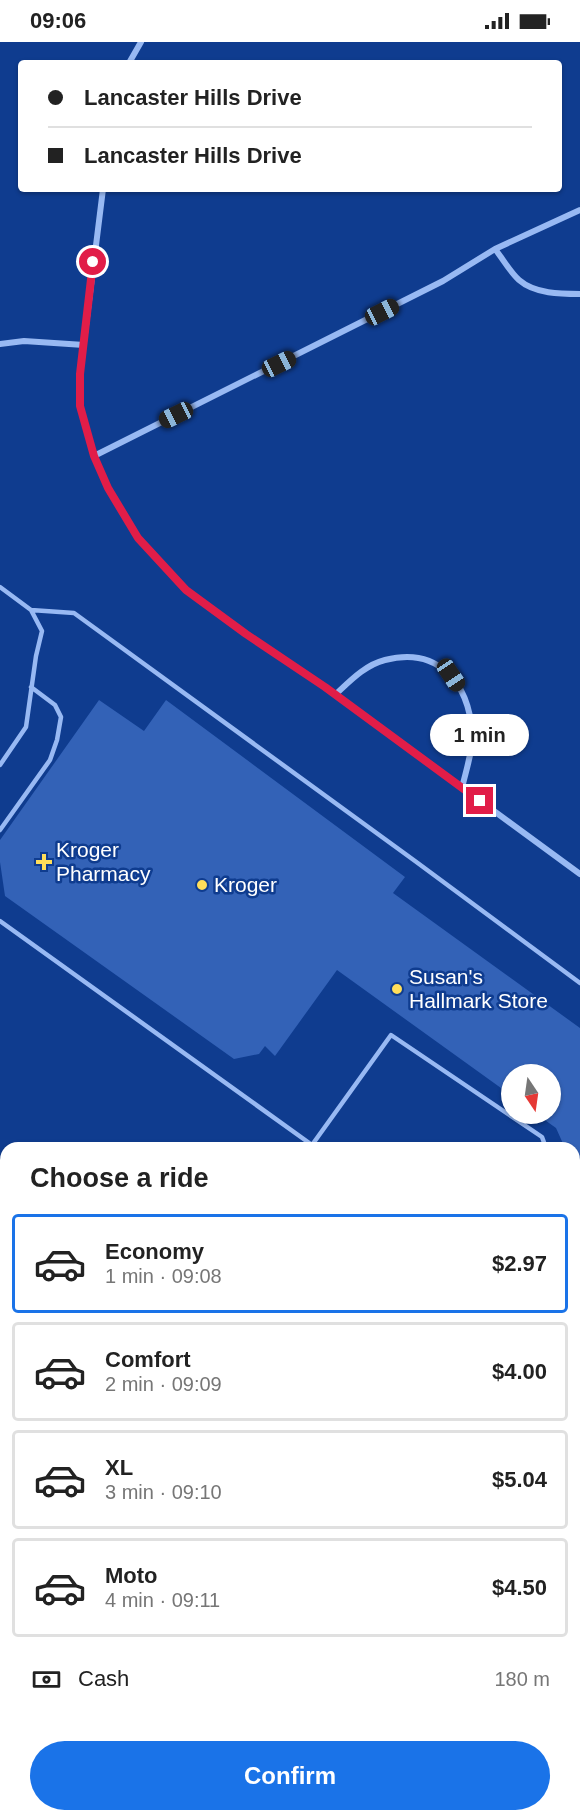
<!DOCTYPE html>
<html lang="en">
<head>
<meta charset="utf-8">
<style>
  :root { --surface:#fff; --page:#f2f2f2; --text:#222; --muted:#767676; --line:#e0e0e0; --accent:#1a73e8 }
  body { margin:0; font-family:Arial,sans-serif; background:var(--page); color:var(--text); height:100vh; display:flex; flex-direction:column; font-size:22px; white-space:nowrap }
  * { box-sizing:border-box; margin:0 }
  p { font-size:20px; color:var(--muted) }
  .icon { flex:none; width:33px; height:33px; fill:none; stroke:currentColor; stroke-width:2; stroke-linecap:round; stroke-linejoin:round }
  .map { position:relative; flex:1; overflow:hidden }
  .sheet { position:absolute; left:0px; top:1100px; width:580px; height:680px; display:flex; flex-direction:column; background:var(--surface); border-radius:18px 18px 0 0; box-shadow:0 2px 4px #0004 }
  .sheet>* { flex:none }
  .hud { position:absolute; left:18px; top:18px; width:544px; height:132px; border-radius:6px; box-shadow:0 2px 4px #0004; display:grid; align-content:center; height:132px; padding:0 30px; background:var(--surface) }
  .needle { width:39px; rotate:167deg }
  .buttons { position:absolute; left:501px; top:1022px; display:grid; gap:12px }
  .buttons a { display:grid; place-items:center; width:60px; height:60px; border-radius:50%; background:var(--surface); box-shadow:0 2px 4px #0004; font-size:30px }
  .end { position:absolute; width:27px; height:27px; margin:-14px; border:8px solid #e11d48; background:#fff; box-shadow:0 0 0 3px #fff }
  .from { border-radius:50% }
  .bubble { position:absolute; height:42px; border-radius:21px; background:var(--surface); box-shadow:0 2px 4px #0004; font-size:20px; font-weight:600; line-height:42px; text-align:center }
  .car { position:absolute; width:18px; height:36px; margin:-18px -9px; border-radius:8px; box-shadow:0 0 4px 2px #0007; background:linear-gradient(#222 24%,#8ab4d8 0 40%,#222 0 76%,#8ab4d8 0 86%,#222 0) }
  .hud b { display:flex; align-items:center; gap:21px; height:57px; font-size:22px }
  .hud b+b { border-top:2px solid var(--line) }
  .hud i { width:15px; height:15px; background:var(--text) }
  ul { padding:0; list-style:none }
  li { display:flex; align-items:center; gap:18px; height:99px; margin:0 12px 9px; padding:0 18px; border:3px solid var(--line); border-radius:6px }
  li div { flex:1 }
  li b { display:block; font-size:22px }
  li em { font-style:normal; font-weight:600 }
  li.active { border-color:var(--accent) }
  li>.icon { width:54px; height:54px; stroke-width:1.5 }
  h2 { padding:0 30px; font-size:27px; line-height:72px }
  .pay { display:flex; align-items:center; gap:15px; height:66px; padding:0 30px; font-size:22px }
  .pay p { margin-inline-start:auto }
  .primary-button { display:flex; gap:12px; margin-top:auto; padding:12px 30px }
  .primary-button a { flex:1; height:69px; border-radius:36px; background:var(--accent); color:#fff; font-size:24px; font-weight:600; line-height:69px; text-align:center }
  .status { display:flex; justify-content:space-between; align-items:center; height:42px; padding:0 30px; background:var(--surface); direction:ltr }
  .status svg { height:16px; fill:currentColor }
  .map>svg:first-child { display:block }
</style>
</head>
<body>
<div class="status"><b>09:06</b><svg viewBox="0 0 49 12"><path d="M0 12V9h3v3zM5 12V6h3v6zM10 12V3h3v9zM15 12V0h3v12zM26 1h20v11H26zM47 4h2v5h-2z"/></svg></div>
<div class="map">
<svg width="580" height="1778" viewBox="0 0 580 1778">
  <rect width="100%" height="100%" fill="#0f3c8f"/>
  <path fill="#3362b7" d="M99,658l45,31 22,-31 239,177 -12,16 187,135v151l-6,-12v-19h-9l-9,-20 -21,-15h15v-39h-38v22l-175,-126 -62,86 -10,-10 -6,8 -25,5 -229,-163 -5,-34v-22z
    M574,1423l6,4v93l-6,-4z
    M343,1773h60l2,4 -66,1z"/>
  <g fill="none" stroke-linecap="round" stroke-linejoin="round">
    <path stroke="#98b9f3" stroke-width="4" stroke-dasharray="3 4.5" stroke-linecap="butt" d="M0,1233l6,4
      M0,1368l3,2 -3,5
      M0,1537l6,-5"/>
    <path stroke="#98b9f3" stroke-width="4.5" d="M0,545l31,23 11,21 -6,25 -10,71 -26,38
      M31,568l43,3 341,248 165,122
      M0,788l50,-70 7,-20 4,-23 -6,-12 -24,-18
      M0,879l312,224 -2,3
      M312,1103l79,-110 151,102 4,11
      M0,1121l6,4
      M574,1171l6,12
      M574,1309l6,-2
      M574,1407l6,-2
      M574,1414h6
      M574,1568l6,1
      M0,1605l6,-5
      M0,1649l6,4
      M158,1773l5,5
      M521,1773l8,5
      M212,1778l3,-5
      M275,1778l4,-5
      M406,1778l3,-5
      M420,1778l4,-5
      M458,1778l3,-5"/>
    <path stroke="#98b9f3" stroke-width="6" d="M129,21l12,-21
      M103,147l-23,185v32l14,50 14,32 30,50 48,52 60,44 79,53 255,187
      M495,207c8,10 15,23 24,31 16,14 42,14 61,14
      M0,302l24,-3 60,4
      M94,414l349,-175 52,-32 85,-39
      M336,652c14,-13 29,-29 49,-34 53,-14 84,23 87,73 1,18 -6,37 -10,55"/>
    <path stroke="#c7dafd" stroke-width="12" d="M0,1472l6,-3"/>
    <path stroke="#e4ecff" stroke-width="15" d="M0,1287l6,4
      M574,1703l6,4"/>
  </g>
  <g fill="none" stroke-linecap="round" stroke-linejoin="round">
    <path stroke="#e11d48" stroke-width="8" d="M93,220l-13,112v32l14,50 14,32 30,50 48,52 60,44 79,53 155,114"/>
  </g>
  <g fill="#ffde5a" stroke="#0f3c8f" stroke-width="2">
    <path d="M41 811h6v6h6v6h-6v6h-6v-6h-6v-6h6z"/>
    <circle cx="202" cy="843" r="6"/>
    <circle cx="397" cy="947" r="6"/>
  </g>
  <g text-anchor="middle" stroke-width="5" stroke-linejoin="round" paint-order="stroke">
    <g font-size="21" fill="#fff" stroke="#0f3c8f" text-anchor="start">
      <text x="56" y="815">Kroger<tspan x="56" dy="24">Pharmacy</tspan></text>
      <text x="214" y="850">Kroger</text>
      <text x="409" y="942">Susan's<tspan x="409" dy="24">Hallmark Store</tspan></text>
    </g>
  </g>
</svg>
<div class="buttons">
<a><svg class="needle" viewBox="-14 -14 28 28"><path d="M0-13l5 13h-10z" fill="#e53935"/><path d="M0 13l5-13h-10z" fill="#767676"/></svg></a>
</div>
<i class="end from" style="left:93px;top:220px"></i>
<i class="end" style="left:480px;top:759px"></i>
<div class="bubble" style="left:430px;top:672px;width:99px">1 min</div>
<i class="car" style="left:382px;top:270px;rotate:63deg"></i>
<i class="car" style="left:279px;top:322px;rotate:64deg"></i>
<i class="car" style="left:176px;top:373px;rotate:244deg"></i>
<i class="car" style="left:451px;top:633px;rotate:146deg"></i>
<div class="hud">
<b><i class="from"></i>Lancaster Hills Drive</b>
<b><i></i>Lancaster Hills Drive</b>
</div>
<section class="sheet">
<h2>Choose a ride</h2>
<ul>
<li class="active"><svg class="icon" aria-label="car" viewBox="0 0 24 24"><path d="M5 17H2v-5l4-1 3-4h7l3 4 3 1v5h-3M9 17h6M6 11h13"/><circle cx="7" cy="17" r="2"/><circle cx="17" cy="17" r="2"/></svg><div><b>Economy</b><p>1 min · 09:08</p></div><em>$2.97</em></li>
<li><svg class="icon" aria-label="car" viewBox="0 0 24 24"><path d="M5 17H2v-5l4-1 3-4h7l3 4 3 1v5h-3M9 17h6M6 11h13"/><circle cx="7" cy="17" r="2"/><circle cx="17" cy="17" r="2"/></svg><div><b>Comfort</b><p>2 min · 09:09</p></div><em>$4.00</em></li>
<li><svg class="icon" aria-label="car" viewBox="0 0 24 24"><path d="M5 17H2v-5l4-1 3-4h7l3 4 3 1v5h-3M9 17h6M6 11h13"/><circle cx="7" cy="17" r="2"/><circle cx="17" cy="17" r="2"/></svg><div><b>XL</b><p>3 min · 09:10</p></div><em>$5.04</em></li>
<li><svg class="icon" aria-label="car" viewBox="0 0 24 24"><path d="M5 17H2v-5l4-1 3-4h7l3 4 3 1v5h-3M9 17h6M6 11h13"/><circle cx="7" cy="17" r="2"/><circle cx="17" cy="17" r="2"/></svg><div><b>Moto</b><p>4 min · 09:11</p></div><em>$4.50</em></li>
</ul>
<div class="pay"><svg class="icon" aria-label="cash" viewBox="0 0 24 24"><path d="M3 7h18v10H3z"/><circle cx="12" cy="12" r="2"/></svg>Cash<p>180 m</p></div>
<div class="primary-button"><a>Confirm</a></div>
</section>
</div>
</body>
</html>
